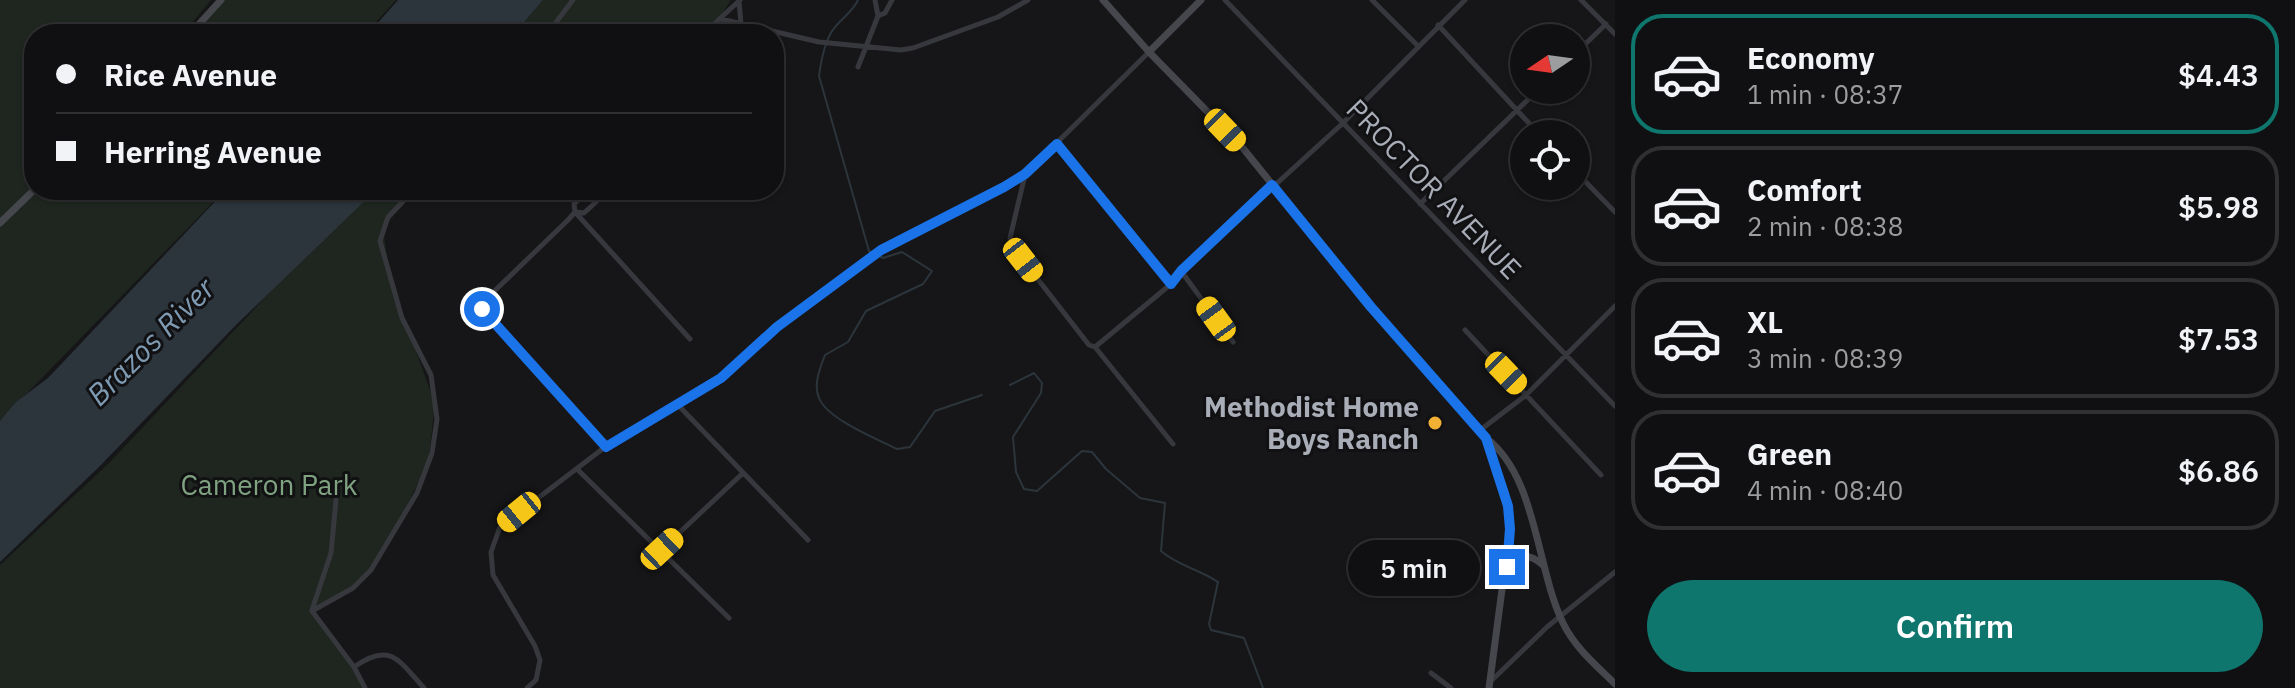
<!DOCTYPE html>
<html lang="en">
<head>
<meta charset="utf-8">
<style>
  :root { --surface:#101012; --page:#1e1e20; --text:#f1f3f6; --muted:#9c9d9f; --line:#303032; --accent:#0f766e }
  body { margin:0; font-family:"IBM Plex Sans",sans-serif; background:var(--page); color:var(--text); height:100vh; display:flex; flex-direction:column; font-size:30px; white-space:nowrap }
  * { box-sizing:border-box; margin:0 }
  p { font-size:26px; color:var(--muted) }
  .icon { flex:none; width:44px; height:44px; fill:none; stroke:currentColor; stroke-width:2; stroke-linecap:round; stroke-linejoin:round }
  .map { position:relative; flex:1; overflow:hidden }
  .panel { display:flex; flex-direction:column; background:var(--surface); width:680px }
  .panel>* { flex:none }
  .hud { position:absolute; left:24px; top:24px; width:760px; height:176px; border-radius:32px; box-shadow:0 2px 6px #0004,0 0 0 2px var(--line); display:grid; align-content:center; height:176px; padding:0 32px; background:var(--surface) }
  .needle { width:52px; rotate:257deg }
  .tools { position:absolute; left:1510px; top:24px; display:grid; gap:16px }
  .tools a { display:grid; place-items:center; width:80px; height:80px; border-radius:50%; background:var(--surface); box-shadow:0 2px 6px #0004,0 0 0 2px var(--line); font-size:40px }
  .end { position:absolute; width:36px; height:36px; margin:-18px; border:10px solid #1a73e8; background:#fff; box-shadow:0 0 0 4px #fff }
  .from { border-radius:50% }
  .bubble { position:absolute; height:56px; border-radius:28px; background:var(--surface); box-shadow:0 2px 6px #0004,0 0 0 2px var(--line); font-size:26px; font-weight:600; line-height:56px; text-align:center }
  .car { position:absolute; width:24px; height:48px; margin:-24px -12px; border-radius:10px; box-shadow:0 0 6px 2px #0007; background:linear-gradient(#f5c518 24%,#345 0 40%,#f5c518 0 76%,#345 0 86%,#f5c518 0) }
  .hud b { display:flex; align-items:center; gap:28px; height:76px; font-size:30px }
  .hud b+b { border-top:2px solid var(--line) }
  .hud i { width:20px; height:20px; background:var(--text) }
  ul { padding:14px 0 0; list-style:none }
  li { display:flex; align-items:center; gap:24px; height:120px; margin:0 16px 12px; padding:0 16px; border:4px solid var(--line); border-radius:32px }
  li div { flex:1 }
  li b { display:block; font-size:30px }
  li em { font-style:normal; font-weight:600 }
  li.current { border-color:var(--accent) }
  li>.icon { width:72px; height:72px; stroke-width:1.5 }
  .primary-button { display:flex; gap:16px; margin-top:auto; padding:16px 32px }
  .primary-button a { flex:1; height:92px; border-radius:48px; background:var(--accent); color:#fff; font-size:32px; font-weight:600; line-height:92px; text-align:center }
  main { display:flex; flex:1; min-height:0 }
  .map>svg:first-child { display:block }
</style>
</head>
<body>
<main>
<div class="map">
<svg width="1615" height="688" viewBox="0 0 1615 688">
  <rect width="100%" height="100%" fill="#161618"/>
  <path fill="#1e261f" d="M0,0h211l-28,34h-149v156h191l-225,231z
    M220,0h176l-31,34h-177z
    M543,0h188l-22,34h-195z
    M374,190h42l-33,38 7,51 45,125 -7,59 -34,69 -33,49 -49,31 42,55 9,21h-363v-123l109,-102 166,-176z"/>
  <path fill="#2c353c" d="M398,0h145l-29,34h-146z
    M226,190h150l-140,135 -137,142 -99,95v-141l16,-19 32,-24z"/>
  <g fill="none" stroke-linecap="round" stroke-linejoin="round">
    <path stroke="#2c353c" stroke-width="2" d="M858,0c-6,13 -18,19 -26,31 -8,13 -11,30 -13,45l50,175 14,7 19,-6 30,19 -9,13 -57,27 -18,31 -23,13c-5,13 -12,30 -6,43 8,21 58,41 78,51l13,-2 25,-36 47,-16
      M1010,385l24,-12 8,10 -1,10 -28,44 3,35 8,17 13,2 45,-40 10,1 14,17 34,29 25,5 -4,48c17,15 38,18 57,31l-9,42 2,6 33,8 19,50"/>
    <path stroke="#37383d" stroke-width="5" d="M1225,0l390,406
      M1372,0l45,45
      M1581,0l34,34
      M739,1l2,23
      M878,16l7,-3 7,-13
      M721,19l98,23 82,8 12,-2 85,-31 30,-17
      M1438,25l101,109
      M547,34l26,-34
      M707,34l6,-9 27,-25
      M1576,53l30,-29
      M858,67l20,-51 -3,-16
      M1057,144l114,140
      M1576,172l39,40
      M1025,175l-15,63 2,8 77,99 6,2 78,97
      M589,190l-15,14 1,8 -6,7 -88,85 2,7 123,136
      M1420,204l118,-114
      M575,212l115,127
      M576,212l8,1 25,-23
      M1181,271l52,71
      M1465,330l136,145
      M1095,347l76,-63 10,-13 162,-148 122,-123
      M678,405l130,135
      M1479,431l47,-36 89,-89
      M577,469l152,149
      M662,549l81,-76
      M312,610l19,-57 5,-53
      M312,611l41,-23 18,-18 46,-77 15,-40 5,-34 -6,-44 -29,-57 -22,-77 8,-24 26,-27
      M312,611l42,56 11,21
      M354,667c37,-26 45,-6 70,21
      M1431,673l20,15
      M1490,682l57,-55 68,-55
      M527,688l9,-8 4,-20 -5,-14 -42,-71 -2,-23 9,-25 109,-83 112,-66 36,-35 60,-48 64,-45 33,-19 44,-18 67,-39 124,-122"/>
    <path stroke="#45474d" stroke-width="7" d="M1103,0l46,52 93,95 121,150 123,141c51,38 50,130 77,185 12,25 33,42 52,61
      M190,34l31,-34
      M1149,52l52,-52
      M0,223l34,-33
      M1486,440l19,52 5,37 -21,159
      M1507,567c13,-13 22,-14 36,-2"/>
  </g>
  <g fill="none" stroke-linecap="round" stroke-linejoin="round">
    <path stroke="#1a73e8" stroke-width="10" d="M482,309l124,138 115,-69 56,-51 104,-77 123,-63 21,-13 32,-30 114,140 10,-13 91,-86 99,122 115,131 22,68 2,23 -3,38"/>
  </g>
  <circle fill="#f2b134" stroke="#111113" stroke-width="3" cx="1435" cy="423" r="8"/>
  <g text-anchor="middle" stroke-width="6" stroke-linejoin="round" paint-order="stroke">
    <g font-size="28" fill="#a8adb8" stroke="#111113">
      <text transform="translate(1434 189) rotate(46)" y="10">PROCTOR AVENUE</text>
    </g>
    <g font-size="28" font-weight="bold" fill="#a8adb8" stroke="#111113" text-anchor="end">
      <text x="1419" y="417">Methodist Home<tspan x="1419" dy="32">Boys Ranch</tspan></text>
    </g>
    <g font-size="28" fill="#7fa381" stroke="#111113">
      <text x="269" y="495">Cameron Park</text>
    </g>
    <g font-size="30" font-style="italic" fill="#7f9bb3" stroke="#111113">
      <text transform="translate(151 342) rotate(-45)" y="10">Brazos River</text>
    </g>
  </g>
</svg>
<div class="tools">
<a><svg class="needle" viewBox="-14 -14 28 28"><path d="M0-13l5 13h-10z" fill="#e53935"/><path d="M0 13l5-13h-10z" fill="#9c9d9f"/></svg></a>
<a><svg class="icon" aria-label="locate" viewBox="0 0 24 24"><circle cx="12" cy="12" r="6"/><path d="M12 2v4M12 18v4M2 12h4M18 12h4"/></svg></a>
</div>
<i class="end from" style="left:482px;top:309px"></i>
<i class="end" style="left:1507px;top:567px"></i>
<div class="bubble" style="left:1348px;top:540px;width:132px">5 min</div>
<i class="car" style="left:1225px;top:130px;rotate:136deg"></i>
<i class="car" style="left:1023px;top:260px;rotate:142deg"></i>
<i class="car" style="left:1216px;top:319px;rotate:324deg"></i>
<i class="car" style="left:1506px;top:373px;rotate:136deg"></i>
<i class="car" style="left:519px;top:512px;rotate:231deg"></i>
<i class="car" style="left:662px;top:549px;rotate:47deg"></i>
<div class="hud">
<b><i class="from"></i>Rice Avenue</b>
<b><i></i>Herring Avenue</b>
</div>
</div>
<section class="panel">
<ul>
<li class="current"><svg class="icon" aria-label="car" viewBox="0 0 24 24"><path d="M5 17H2v-5l4-1 3-4h7l3 4 3 1v5h-3M9 17h6M6 11h13"/><circle cx="7" cy="17" r="2"/><circle cx="17" cy="17" r="2"/></svg><div><b>Economy</b><p>1 min · 08:37</p></div><em>$4.43</em></li>
<li><svg class="icon" aria-label="car" viewBox="0 0 24 24"><path d="M5 17H2v-5l4-1 3-4h7l3 4 3 1v5h-3M9 17h6M6 11h13"/><circle cx="7" cy="17" r="2"/><circle cx="17" cy="17" r="2"/></svg><div><b>Comfort</b><p>2 min · 08:38</p></div><em>$5.98</em></li>
<li><svg class="icon" aria-label="car" viewBox="0 0 24 24"><path d="M5 17H2v-5l4-1 3-4h7l3 4 3 1v5h-3M9 17h6M6 11h13"/><circle cx="7" cy="17" r="2"/><circle cx="17" cy="17" r="2"/></svg><div><b>XL</b><p>3 min · 08:39</p></div><em>$7.53</em></li>
<li><svg class="icon" aria-label="car" viewBox="0 0 24 24"><path d="M5 17H2v-5l4-1 3-4h7l3 4 3 1v5h-3M9 17h6M6 11h13"/><circle cx="7" cy="17" r="2"/><circle cx="17" cy="17" r="2"/></svg><div><b>Green</b><p>4 min · 08:40</p></div><em>$6.86</em></li>
</ul>
<div class="primary-button"><a>Confirm</a></div>
</section>
</main>
</body>
</html>
